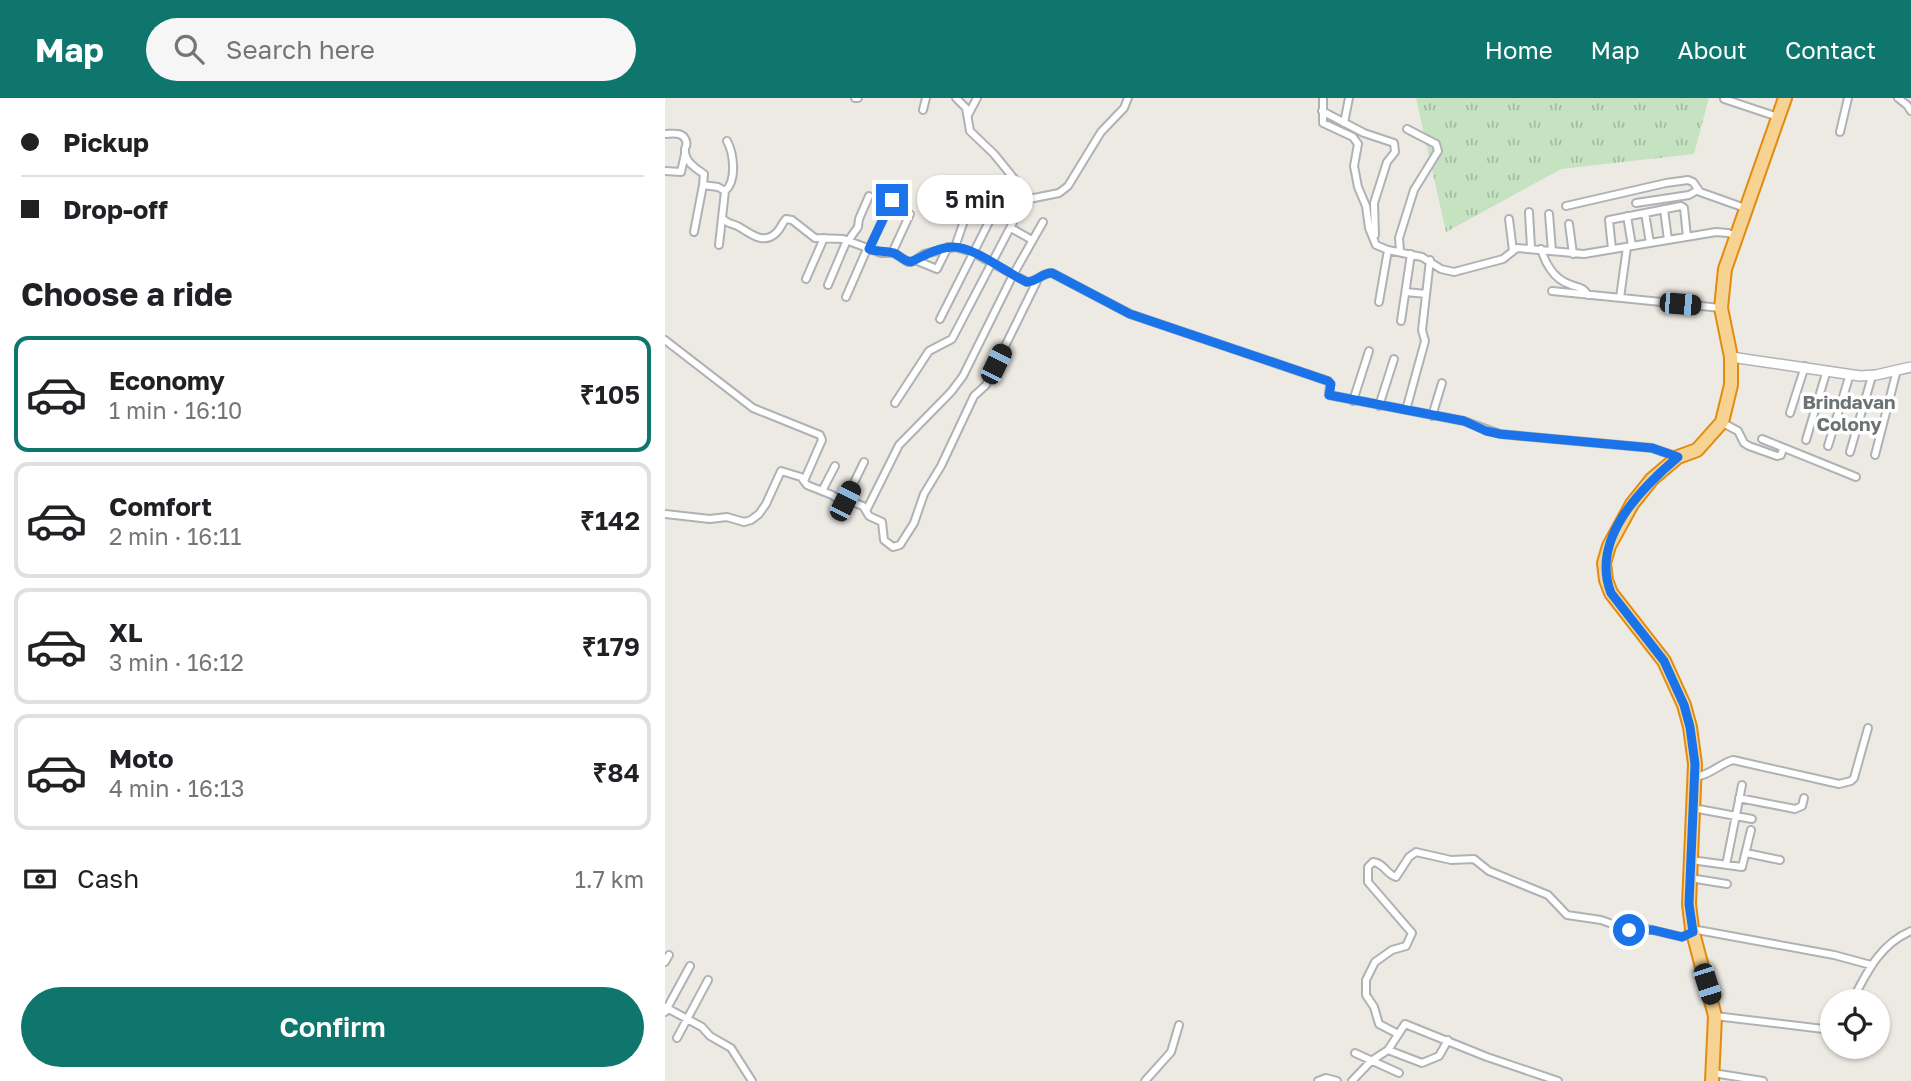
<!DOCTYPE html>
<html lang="en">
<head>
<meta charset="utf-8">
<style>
  :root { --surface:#fff; --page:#f6f6f6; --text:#202124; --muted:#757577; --line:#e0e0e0; --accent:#0f766e }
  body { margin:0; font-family:"Golos Text",sans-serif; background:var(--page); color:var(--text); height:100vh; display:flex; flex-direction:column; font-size:26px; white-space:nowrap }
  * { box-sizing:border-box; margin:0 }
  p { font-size:23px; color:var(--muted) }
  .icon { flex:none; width:38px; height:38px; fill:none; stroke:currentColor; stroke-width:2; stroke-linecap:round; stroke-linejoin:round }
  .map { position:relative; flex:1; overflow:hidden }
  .details { display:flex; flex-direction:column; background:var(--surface); width:665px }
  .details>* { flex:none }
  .banner { display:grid; align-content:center; height:154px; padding:0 21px; background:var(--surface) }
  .controls { position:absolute; left:1155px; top:891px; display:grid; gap:14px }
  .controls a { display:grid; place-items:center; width:70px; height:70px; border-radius:50%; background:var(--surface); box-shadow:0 2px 5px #0004; font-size:35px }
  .end { position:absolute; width:32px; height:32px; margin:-16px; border:9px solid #1a73e8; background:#fff; box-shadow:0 0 0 4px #fff }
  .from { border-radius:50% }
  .bubble { position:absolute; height:49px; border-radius:24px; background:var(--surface); box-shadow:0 2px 5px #0004; font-size:23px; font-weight:600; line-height:49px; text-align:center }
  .car { position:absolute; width:21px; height:42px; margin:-21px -10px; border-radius:9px; box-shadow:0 0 5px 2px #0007; background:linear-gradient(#222 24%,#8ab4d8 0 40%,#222 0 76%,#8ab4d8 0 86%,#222 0) }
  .banner b { display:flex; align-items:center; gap:24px; height:66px; font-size:26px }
  .banner b+b { border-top:2px solid var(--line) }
  .banner i { width:18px; height:18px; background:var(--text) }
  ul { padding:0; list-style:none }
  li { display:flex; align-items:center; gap:21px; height:116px; margin:0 14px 10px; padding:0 7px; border:4px solid var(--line); border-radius:14px }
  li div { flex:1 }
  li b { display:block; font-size:26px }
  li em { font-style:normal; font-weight:600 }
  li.active { border-color:var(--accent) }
  li>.icon { width:63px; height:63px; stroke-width:1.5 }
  h2 { padding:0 21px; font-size:32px; line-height:84px }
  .pay { display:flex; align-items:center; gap:18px; height:77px; padding:0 21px; font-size:26px }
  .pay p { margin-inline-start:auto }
  .cta { display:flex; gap:14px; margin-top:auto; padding:14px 21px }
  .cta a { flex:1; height:80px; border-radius:42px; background:var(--accent); color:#fff; font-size:28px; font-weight:600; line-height:80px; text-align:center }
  header { display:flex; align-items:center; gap:42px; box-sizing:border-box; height:98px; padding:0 35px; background:var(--accent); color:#fff }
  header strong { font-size:33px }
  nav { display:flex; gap:38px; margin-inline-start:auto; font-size:24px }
  .search { width:490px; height:63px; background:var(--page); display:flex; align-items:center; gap:18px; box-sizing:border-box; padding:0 24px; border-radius:38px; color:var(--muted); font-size:26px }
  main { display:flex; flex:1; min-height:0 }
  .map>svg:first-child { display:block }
</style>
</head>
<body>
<header>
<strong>Map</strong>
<div class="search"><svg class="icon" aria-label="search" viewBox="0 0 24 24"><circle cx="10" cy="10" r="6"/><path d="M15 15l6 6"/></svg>Search here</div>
<nav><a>Home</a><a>Map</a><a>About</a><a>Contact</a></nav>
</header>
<main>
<section class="details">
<div class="banner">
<b><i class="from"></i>Pickup</b>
<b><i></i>Drop-off</b>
</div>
<h2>Choose a ride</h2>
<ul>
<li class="active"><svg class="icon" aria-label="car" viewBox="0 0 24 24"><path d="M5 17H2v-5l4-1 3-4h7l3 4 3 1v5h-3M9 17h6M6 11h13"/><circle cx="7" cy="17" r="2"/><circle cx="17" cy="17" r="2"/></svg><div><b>Economy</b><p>1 min · 16:10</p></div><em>₹105</em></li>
<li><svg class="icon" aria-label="car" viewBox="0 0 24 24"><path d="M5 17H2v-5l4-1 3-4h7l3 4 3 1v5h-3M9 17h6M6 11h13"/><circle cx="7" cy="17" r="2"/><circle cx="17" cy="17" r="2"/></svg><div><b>Comfort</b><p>2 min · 16:11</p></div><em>₹142</em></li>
<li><svg class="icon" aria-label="car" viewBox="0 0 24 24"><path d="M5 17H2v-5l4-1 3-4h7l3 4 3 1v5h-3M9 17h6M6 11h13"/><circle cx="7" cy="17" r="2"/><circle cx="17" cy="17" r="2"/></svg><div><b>XL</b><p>3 min · 16:12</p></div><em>₹179</em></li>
<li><svg class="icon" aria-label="car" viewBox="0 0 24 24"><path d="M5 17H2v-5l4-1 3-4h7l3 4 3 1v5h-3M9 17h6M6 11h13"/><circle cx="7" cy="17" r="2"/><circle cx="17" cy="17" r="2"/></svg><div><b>Moto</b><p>4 min · 16:13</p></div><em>₹84</em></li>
</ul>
<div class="pay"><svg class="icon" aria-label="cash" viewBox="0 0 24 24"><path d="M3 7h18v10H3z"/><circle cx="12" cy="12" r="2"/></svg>Cash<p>1.7 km</p></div>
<div class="cta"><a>Confirm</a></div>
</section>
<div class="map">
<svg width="1246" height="983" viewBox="0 0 1246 983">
  <defs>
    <pattern id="grass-tufts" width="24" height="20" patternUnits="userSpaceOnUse" patternTransform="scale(1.75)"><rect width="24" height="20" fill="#c5e3c1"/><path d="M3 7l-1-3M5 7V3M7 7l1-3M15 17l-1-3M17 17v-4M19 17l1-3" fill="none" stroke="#a3bba0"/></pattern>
  </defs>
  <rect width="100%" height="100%" fill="#edeae4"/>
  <path fill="url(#grass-tufts)" d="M751,0h293l-15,56 -133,15 -115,63z"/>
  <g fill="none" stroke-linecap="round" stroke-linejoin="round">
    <g stroke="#afb2b5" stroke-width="10">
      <path id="street" d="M190,0h3
        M658,0v25l30,14 5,7 -4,22 4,21 8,19 3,22 7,17 12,5 34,7 19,12 13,3 49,-13 14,-11 67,6 132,-22 12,1 8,3
        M1233,0l9,7 4,6
        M1059,1l54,18
        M258,12l3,-12
        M657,13l42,22 30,10 1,9 -8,10 -13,41 1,32
        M303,17l9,-17
        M679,25l5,-25
        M1175,34l8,-34
        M0,36c7,0 18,-3 21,7 2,7 -2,4 -1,11 1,11 12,17 19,22l-1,11 15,2 7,4 -3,27c6,7 12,5 19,10 11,7 24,17 36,4 4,-4 5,-9 9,-13l6,1 23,18 28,1 38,14h13l14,9 6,-1 10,-7 31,-7 17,5 55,30c10,0 16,-10 25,-9l78,41 198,67 2,3 -1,11 135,26 36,13 152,14 26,9
        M0,73l16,1 4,-18
        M60,93c12,-10 9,-37 2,-50
        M364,101l30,-6 9,-7 33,-54 23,-24 4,-10
        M971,105l53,-8 9,-5
        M901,108l100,-23 22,-3 5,2 7,10 45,16
        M999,111l4,31
        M864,114l2,36
        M980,115l5,30
        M884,116l3,37
        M962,118l5,30
        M844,121l4,32
        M904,126l4,30
        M346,130l21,12
        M29,134l9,-47
        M183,143l10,-14 1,-8 10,-23
        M54,147l3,-27
        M290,149l12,-35
        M204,151l23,-49
        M876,151c4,14 13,30 28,35 8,4 14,2 19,11
        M947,151l-3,-29 72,-14 3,2 3,29
        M735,153l-1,-13 15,-48 24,-39 -2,-7 -29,-15
        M227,155l18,-39
        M250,162l22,9 11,-22
        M141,181l18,-41
        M163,187l19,-45
        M887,193l169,17
        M741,194l20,2
        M181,199l21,-48
        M955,200l7,-51
        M714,204l9,-52
        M275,221l58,-115
        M736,223l10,-67
        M0,242l88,68 67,27 2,5 -18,41
        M688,303l16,-50
        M230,305l34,-52 23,-12 69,-132 8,-6v-4l-35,-43 -24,-23 -4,-23 -10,-10
        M714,308l15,-47
        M741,312l19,-69 -3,-11 8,-70
        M1125,315l15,-47
        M767,318l10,-33
        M1058,325l15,8 6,12 5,3 28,10 4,-1 2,-7
        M1097,341l94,38
        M1141,342l21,-70
        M1163,348l22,-72
        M1185,354l22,-76
        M1210,357l22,-85
        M157,393l13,-25
        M180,403l19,-39
        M201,413l33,-66 52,-53 12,-16 50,-101 30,-53
        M0,416l45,5 17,-2 17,5 7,-2 8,-6 7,-10 15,-33 20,6 6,8 25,10 9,6h9l13,5 6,10 13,6 2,18 9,7 7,-2 14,-22 10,-29 17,-28 33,-70 12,-11 52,-106
        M1030,679c16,-2 24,-13 38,-17l106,24 12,-3 3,-3 14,-50
        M1074,700l56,11 7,-3 2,-8
        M1028,710l59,11
        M1081,755l34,7
        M1026,762l51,7 9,-37
        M1061,767l16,-80
        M1025,780l37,6
        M1027,831l142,26 37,10
        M0,864l4,-7
        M1187,903c15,-29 28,-57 59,-70
        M0,909l37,20 8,9 21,12 21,33
        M0,914l25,-46
        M1050,918l117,14
        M733,936l-19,-10 -5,-17 -8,-12v-15l9,-18 17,-12 14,-4 6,-13 -44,-51v-15l5,-5c11,1 13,12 23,15l13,-20 7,-5 35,8 23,-1 15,12 59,24 19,20 34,5 28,10 19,-1 34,8 11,-5
        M12,940l31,-58
        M723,952l34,13 17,-7 9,-16
        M690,955l44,20
        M1048,975l50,8
        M480,983l26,-29 8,-27
        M653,983l8,-3 11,3
        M687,983l19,-20 17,-11 17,-26 82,33 71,24"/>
    </g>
    <g stroke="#b0b4b8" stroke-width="12">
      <path id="secondary" d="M1066,259l129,19 16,-1 35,-8"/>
    </g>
    <g stroke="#e38b0e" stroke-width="16">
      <path id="highway" d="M1047,983l3,-65 -23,-87 -3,-25 6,-140 -5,-37 -6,-22 -20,-44 -53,-68 -5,-13 -2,-17 5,-17 23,-42 20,-25 26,-22 19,-7 25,-28 9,-37v-28l-10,-49 4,-39 60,-171"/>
    </g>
    <use href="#street" stroke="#fff" stroke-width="6"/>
    <use href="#secondary" stroke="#fff" stroke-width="9"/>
    <use href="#highway" stroke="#f6d392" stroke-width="12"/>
  </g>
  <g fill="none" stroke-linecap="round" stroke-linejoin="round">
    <path stroke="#1a73e8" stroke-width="9" d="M227,102l-23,49c8,3 18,2 25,4 7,3 9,8 17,9 12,-6 26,-14 41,-15 22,-1 54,26 75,35 10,0 16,-10 25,-9l78,41 198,67 3,3 -2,11 135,26 22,10 14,3 152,14 26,9c-38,32 -88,83 -67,136l53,68 20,44 6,22 5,37 -6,140 4,28 -11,5 -29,-7h-24"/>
  </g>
  <g text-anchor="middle" stroke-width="7" stroke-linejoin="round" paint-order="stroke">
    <g font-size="19" font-weight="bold" fill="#6d7275" stroke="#fff">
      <text x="1184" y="311">Brindavan<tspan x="1184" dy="22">Colony</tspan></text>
    </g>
  </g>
</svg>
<div class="controls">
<a><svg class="icon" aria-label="locate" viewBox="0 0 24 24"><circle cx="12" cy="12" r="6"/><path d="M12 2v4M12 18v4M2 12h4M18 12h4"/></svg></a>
</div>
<i class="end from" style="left:964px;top:832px"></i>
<i class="end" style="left:227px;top:102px"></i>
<div class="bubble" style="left:252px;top:77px;width:116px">5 min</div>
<i class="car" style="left:1015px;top:206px;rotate:95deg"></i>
<i class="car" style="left:331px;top:266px;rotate:26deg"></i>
<i class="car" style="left:180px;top:403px;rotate:26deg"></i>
<i class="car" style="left:1042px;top:886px;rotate:162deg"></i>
</div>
</main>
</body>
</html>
